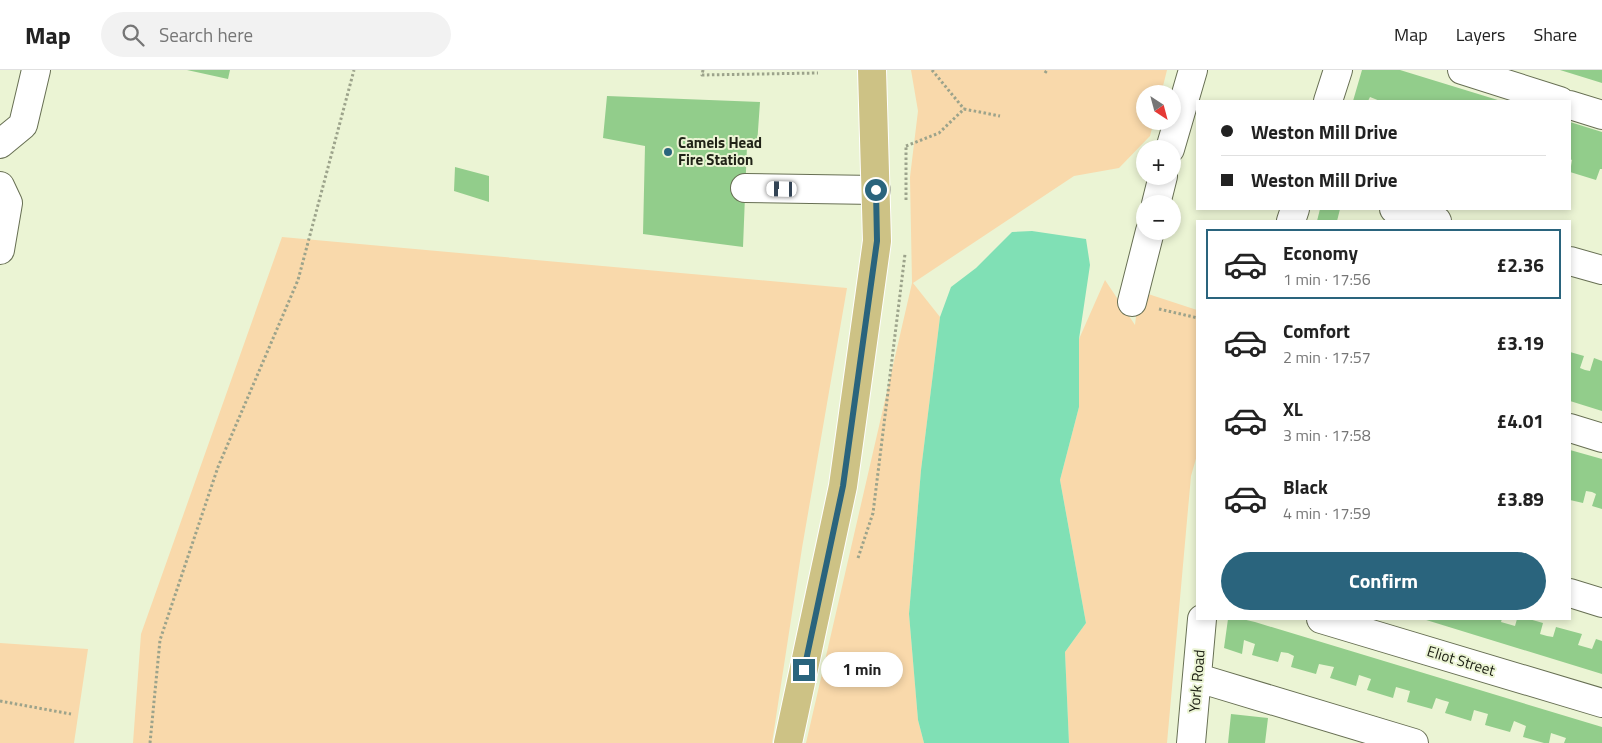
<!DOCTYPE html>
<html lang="en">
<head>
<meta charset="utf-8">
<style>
  :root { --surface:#fff; --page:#f2f2f2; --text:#222; --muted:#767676; --line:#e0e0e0; --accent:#2a647d }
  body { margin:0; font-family:"Titillium Web",sans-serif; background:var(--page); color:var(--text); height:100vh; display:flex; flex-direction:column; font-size:19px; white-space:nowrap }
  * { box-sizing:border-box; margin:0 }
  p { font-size:16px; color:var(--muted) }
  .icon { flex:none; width:28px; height:28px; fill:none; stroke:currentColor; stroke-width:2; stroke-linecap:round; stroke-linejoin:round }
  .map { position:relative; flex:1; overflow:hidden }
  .sheet { position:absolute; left:1196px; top:150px; width:375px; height:400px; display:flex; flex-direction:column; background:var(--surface); border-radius:0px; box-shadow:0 2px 8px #0003 }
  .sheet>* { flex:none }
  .top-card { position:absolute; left:1196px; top:30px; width:375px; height:110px; border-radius:0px; box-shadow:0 2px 8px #0003; display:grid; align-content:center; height:110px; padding:0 25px; background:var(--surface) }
  .needle { width:32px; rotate:144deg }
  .buttons { position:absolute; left:1136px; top:15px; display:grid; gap:10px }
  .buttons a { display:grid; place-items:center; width:45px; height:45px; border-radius:50%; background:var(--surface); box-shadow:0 2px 8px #0003; font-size:25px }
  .end { position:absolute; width:22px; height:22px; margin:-11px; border:6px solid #2a647d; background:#fff; box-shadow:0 0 0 2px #fff }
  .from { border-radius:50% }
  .bubble { position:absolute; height:35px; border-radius:18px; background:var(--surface); box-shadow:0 2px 8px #0003; font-size:16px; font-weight:700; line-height:35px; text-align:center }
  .car { position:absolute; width:15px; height:30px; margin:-15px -8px; border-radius:6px; box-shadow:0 0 4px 1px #0007; background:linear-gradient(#fff 24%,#345 0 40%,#fff 0 76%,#345 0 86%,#fff 0) }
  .top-card b { display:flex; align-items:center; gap:18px; height:48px; font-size:19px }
  .top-card b+b { border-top:1px solid var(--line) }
  .top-card i { width:12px; height:12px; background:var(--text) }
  ul { padding:9px 0 0; list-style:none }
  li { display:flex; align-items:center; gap:15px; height:70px; margin:0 10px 8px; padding:0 15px; border:2px solid transparent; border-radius:0px }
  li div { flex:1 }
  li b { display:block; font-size:19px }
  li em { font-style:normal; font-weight:700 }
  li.on { border-color:var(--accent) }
  li>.icon { width:45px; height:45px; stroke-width:1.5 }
  .primary-button { display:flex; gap:10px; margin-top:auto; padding:10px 25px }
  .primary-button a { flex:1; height:58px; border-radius:30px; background:var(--accent); color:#fff; font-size:20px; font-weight:700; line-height:58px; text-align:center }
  header { display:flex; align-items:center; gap:30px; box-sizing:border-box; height:70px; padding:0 25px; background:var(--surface); border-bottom:1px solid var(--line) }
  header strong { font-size:24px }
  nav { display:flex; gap:28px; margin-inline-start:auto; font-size:18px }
  .search { width:350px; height:45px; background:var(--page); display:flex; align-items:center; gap:12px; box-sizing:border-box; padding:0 18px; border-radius:28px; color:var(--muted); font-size:19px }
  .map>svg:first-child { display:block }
</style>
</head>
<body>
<header>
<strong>Map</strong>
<div class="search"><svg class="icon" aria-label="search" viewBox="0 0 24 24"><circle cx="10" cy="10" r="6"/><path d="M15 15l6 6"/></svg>Search here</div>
<nav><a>Map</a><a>Layers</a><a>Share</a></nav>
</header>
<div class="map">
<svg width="1602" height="673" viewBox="0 0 1602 673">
  <rect width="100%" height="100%" fill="#ebf4d4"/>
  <path fill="#f9d9ab" d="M911,0h256l-6,24h-16v27h9l-4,15 -31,32 -45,8 -161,107 27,34 -19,153 -12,144 9,106 6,23h-118l106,-460 -2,-106 8,-66z
    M282,167l565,51 -45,260 -30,195h-639l8,-109z
    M1105,210l30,45 4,-34 58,19v145l-6,21 -24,267h-98l-4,-91 21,-29 -26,-143 19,-73v-68z
    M0,573l88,6 -14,94h-74z"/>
  <path fill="#80e0b5" d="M1032,161l54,8 4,26 -11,74v68l-19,73 26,143 -21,29 4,91h-145l-6,-23 -9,-106 12,-144 19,-153 11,-30 25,-19 36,-36z"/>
  <path fill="#92cd8b" d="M187,0h43l-2,9z
    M1362,0h38l101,31h-121l-10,-4 -2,4h-15z
    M1560,0h42v13z
    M607,26l153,6 -3,43h-10l-4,102 -100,-13 2,-88 -42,-8z
    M1570,52l32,10v37h-2l-4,11 -26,-8 2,-12 -2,-1z
    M455,97l34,9v26l-35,-11z
    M1320,139h20l-3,12h-20z
    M1570,282l14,4 -4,12 5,2 5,1 4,-13 8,3v50l-32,-10z
    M1570,380l32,9v50l-10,-3 4,-12 -4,-2 -6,-1 -3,12 -13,-3z
    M1228,549h14l13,3 347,105v16h-38l2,-5 -15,-5 -2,10h-5l-21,-6 3,-11 -12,-5 -4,11 -25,-7 3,-11 -14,-4 -3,11 -26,-8 4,-11 -7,-2 -6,-2 -4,11 -25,-7 3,-11 -14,-4 -3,11 -26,-8 4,-11 -12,-4 -3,11 -26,-8 4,-11 -15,-3 -3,10 -25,-7 3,-11 -6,-3 -7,-1 -3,10 -26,-7 3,-11 -11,-4 -2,14 -18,-6z
    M1423,549h79l-1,3 14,4 2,-7h12l14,4 -3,11 7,2 6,1 3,-10 26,7 -4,11 14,4 4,-10 6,2v33z
    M1231,644l37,4 -3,25h-37z"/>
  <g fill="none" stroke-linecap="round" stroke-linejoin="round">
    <g stroke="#676f53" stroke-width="30">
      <path id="minor" d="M1462,0l98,31
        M1328,31l10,-31
        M1570,35l32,10
        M0,74l23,-19 13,-55
        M1170,79l23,-79
        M0,116l8,17 -8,47
        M745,118l131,2
        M1156,134l7,-28
        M1394,139l43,12
        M1291,151l4,-12
        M1570,191l32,9
        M1132,232l18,-71
        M1570,358l32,10
        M1570,523l32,10
        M1321,549l281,84
        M1198,608l216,65
        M1191,673l11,-124"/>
    </g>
    <g stroke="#fff" stroke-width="30">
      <path id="major" d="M788,673l55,-257 34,-245 -5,-171"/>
    </g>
    <path stroke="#9ca38b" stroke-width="3" stroke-dasharray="2.5 2.5" stroke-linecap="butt" d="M703,0l-1,5 116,-2
      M932,0l32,39
      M1045,3l2,-3
      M906,76l33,-13 25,-24 36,7
      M906,130v-54
      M1159,239l39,9
      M858,488l15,-45 32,-259
      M0,631l71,13
      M150,673l10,-103 58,-173 80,-187 56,-210"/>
    <use href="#minor" stroke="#fff" stroke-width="28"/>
    <use href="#major" stroke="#cdc285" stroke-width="28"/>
  </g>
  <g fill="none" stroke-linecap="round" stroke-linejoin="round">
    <path stroke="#2a647d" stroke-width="6" d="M804,600l39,-184 34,-245 -1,-51"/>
  </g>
  <circle fill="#2a647d" stroke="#ebf4d4" stroke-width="2" cx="668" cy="82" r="5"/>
  <g text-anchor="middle" stroke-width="4" stroke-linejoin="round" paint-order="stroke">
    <g font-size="15" font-weight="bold" fill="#202317" stroke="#ebf4d4" text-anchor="start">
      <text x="678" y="78">Camels Head<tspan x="678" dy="17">Fire Station</tspan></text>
    </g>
    <g font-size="15" fill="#202317" stroke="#ebf4d4">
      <text transform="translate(1461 591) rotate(17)" y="5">Eliot Street</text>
      <text transform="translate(1197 611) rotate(-85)" y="5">York Road</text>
    </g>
  </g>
</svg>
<div class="buttons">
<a><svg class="needle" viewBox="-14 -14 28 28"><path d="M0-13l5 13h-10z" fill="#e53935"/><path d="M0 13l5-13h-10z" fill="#767676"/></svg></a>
<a>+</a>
<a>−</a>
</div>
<i class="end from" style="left:876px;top:120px"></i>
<i class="end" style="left:804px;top:600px"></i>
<div class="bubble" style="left:821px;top:582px;width:82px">1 min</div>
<i class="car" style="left:782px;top:119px;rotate:271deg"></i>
<div class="top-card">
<b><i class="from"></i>Weston Mill Drive</b>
<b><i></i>Weston Mill Drive</b>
</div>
<section class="sheet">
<ul>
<li class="on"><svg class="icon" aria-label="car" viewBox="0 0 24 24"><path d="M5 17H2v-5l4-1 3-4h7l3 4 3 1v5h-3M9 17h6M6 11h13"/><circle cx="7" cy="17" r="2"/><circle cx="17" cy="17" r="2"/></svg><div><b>Economy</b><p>1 min · 17:56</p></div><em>£2.36</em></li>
<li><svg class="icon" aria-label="car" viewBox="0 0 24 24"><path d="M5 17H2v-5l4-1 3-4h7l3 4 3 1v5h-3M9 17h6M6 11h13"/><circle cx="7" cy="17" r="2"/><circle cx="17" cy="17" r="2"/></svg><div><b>Comfort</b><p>2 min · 17:57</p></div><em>£3.19</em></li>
<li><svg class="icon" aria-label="car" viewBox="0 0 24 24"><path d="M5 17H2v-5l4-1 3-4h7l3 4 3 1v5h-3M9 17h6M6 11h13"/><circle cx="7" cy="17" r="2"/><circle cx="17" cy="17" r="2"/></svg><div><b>XL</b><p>3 min · 17:58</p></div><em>£4.01</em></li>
<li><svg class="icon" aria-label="car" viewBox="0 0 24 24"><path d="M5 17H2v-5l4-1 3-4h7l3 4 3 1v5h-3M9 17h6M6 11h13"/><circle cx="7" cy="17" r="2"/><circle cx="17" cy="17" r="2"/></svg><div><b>Black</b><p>4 min · 17:59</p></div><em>£3.89</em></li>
</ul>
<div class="primary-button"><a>Confirm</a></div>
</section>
</div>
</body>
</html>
